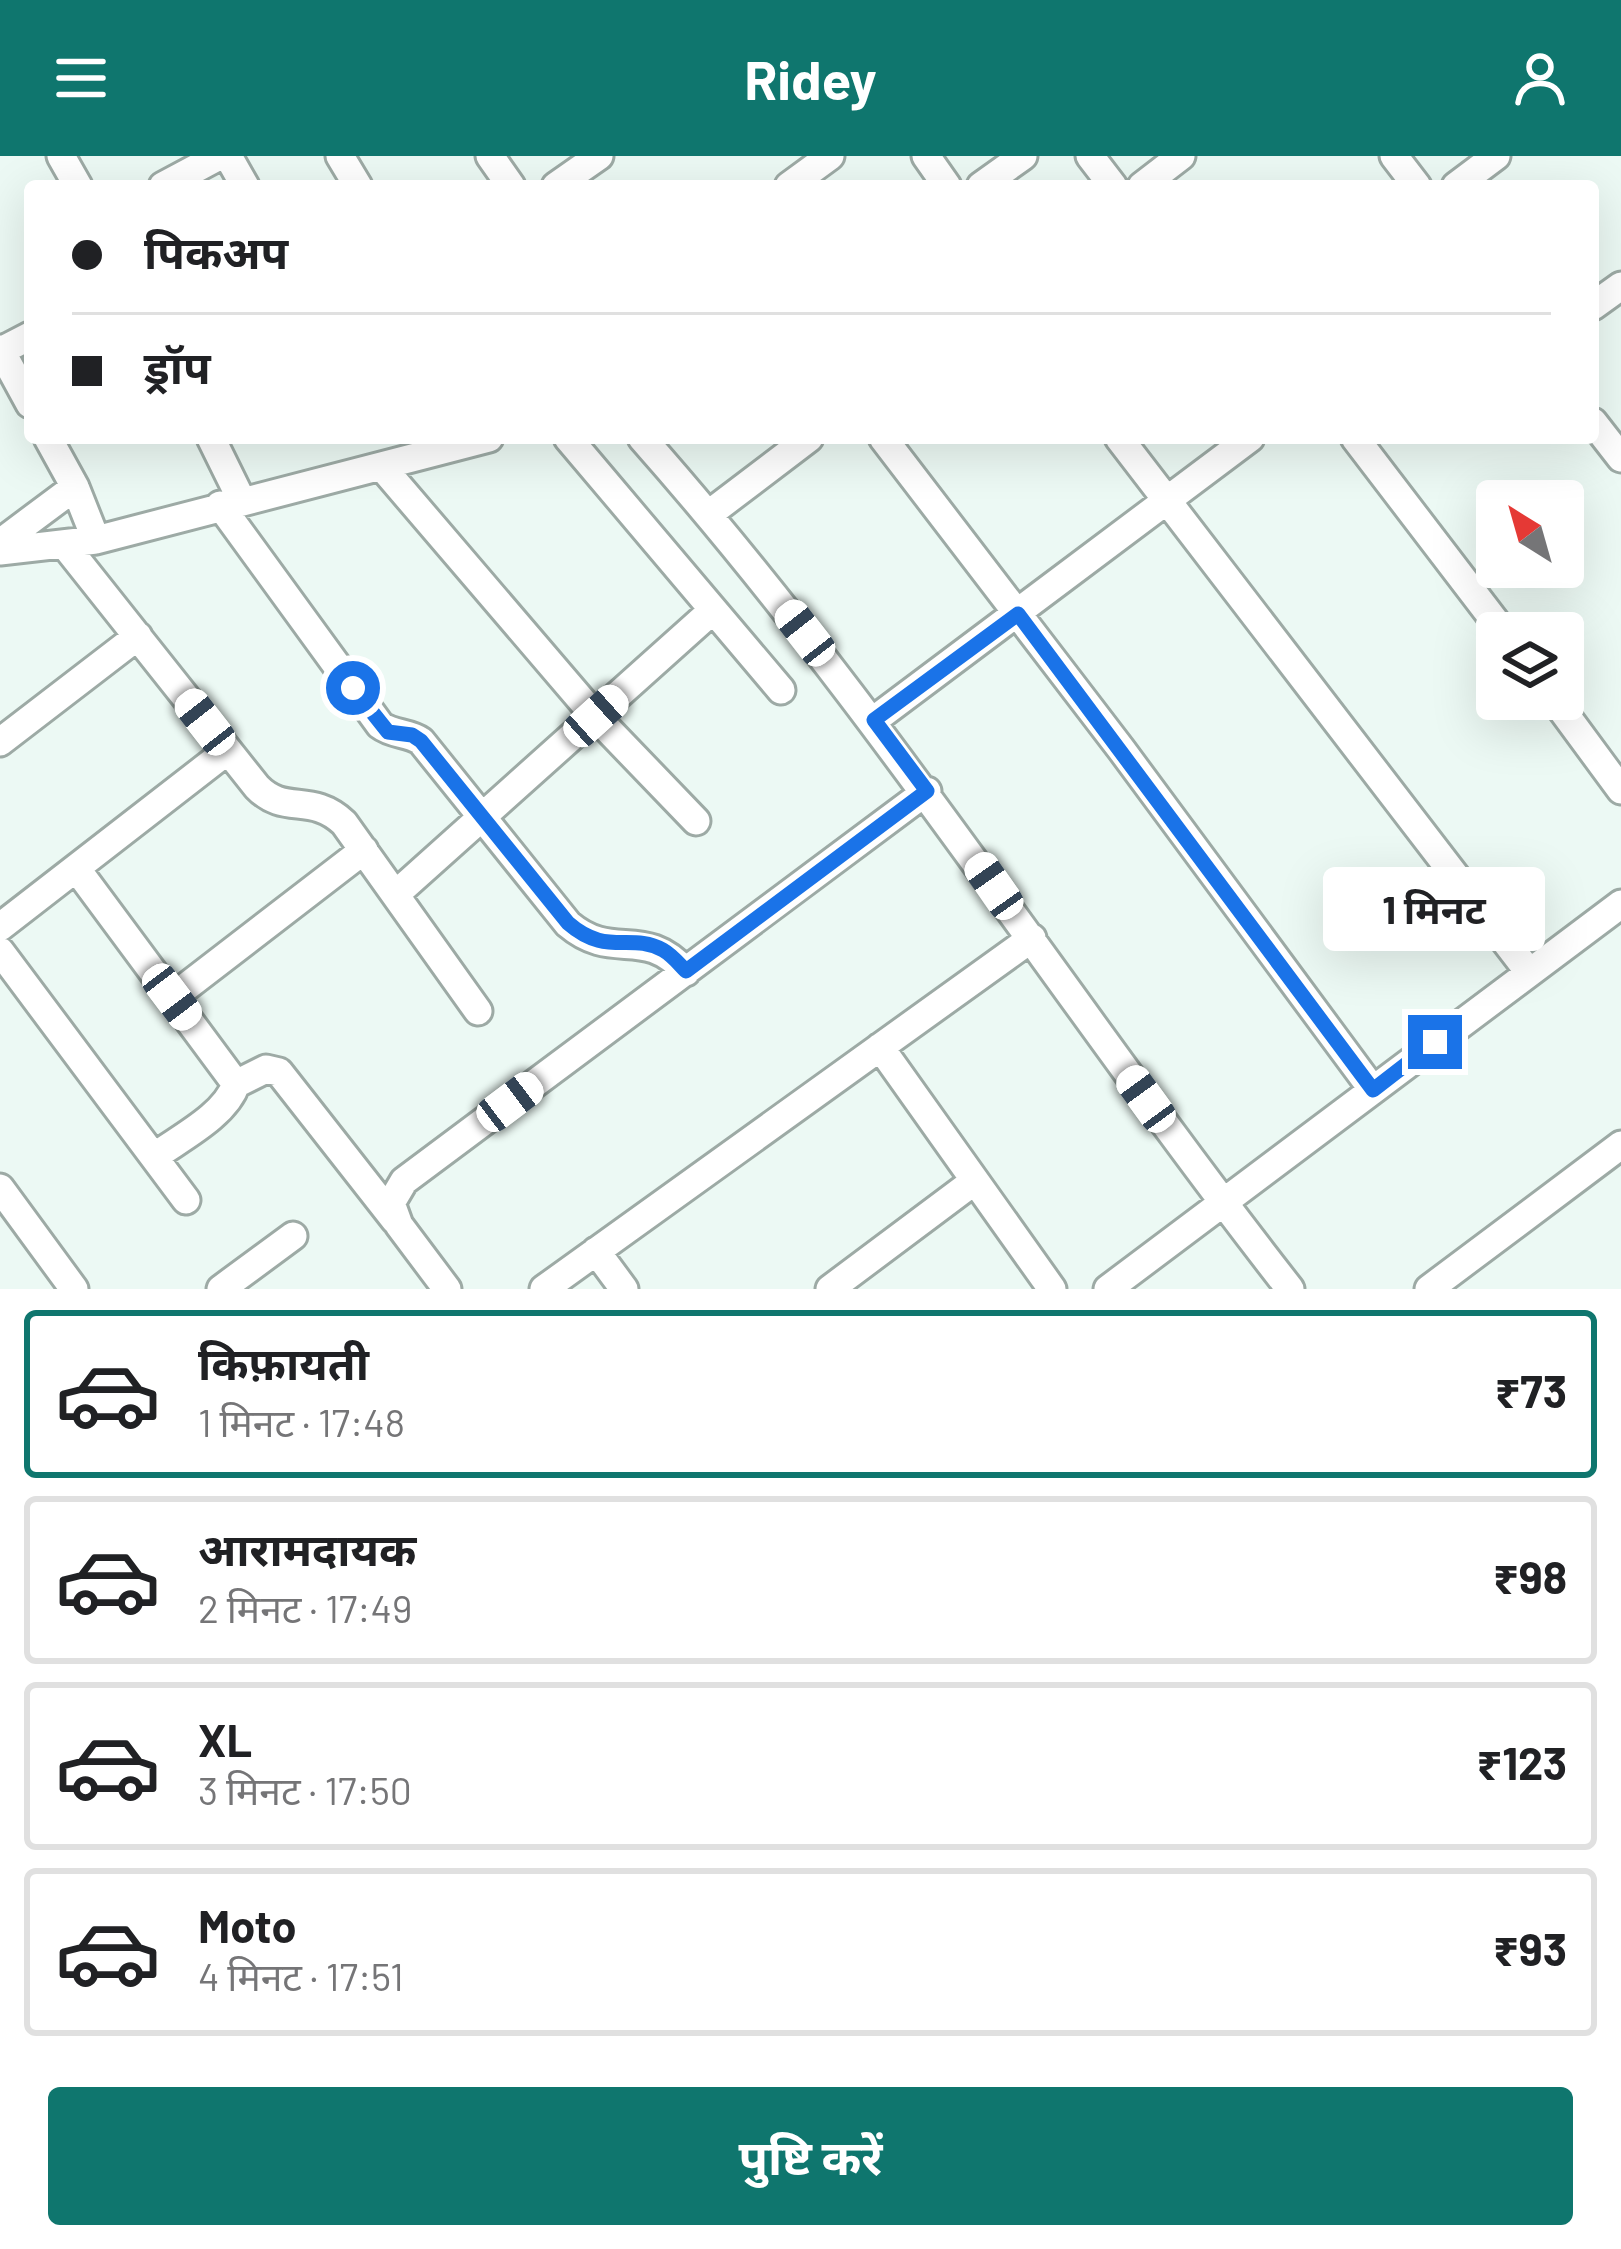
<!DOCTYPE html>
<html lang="hi">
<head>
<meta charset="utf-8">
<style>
  :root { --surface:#fff; --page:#f2f2f2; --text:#202124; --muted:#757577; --line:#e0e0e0; --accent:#0f766e }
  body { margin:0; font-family:Barlow,"Noto Sans Devanagari",sans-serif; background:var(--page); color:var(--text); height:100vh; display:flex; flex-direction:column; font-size:45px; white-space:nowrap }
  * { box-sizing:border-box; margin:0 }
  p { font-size:39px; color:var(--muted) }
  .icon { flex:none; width:66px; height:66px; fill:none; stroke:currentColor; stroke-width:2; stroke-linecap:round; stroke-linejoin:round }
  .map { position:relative; height:1133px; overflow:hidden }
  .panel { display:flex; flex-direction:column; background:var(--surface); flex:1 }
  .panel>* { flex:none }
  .guide { position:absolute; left:24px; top:24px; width:1575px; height:264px; border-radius:12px; box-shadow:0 12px 48px #0002; display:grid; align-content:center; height:264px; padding:0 48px; background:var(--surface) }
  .needle { width:78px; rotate:323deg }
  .buttons { position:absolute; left:1476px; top:324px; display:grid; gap:24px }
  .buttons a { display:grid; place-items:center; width:108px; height:108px; border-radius:12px; background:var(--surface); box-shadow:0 12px 48px #0002; font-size:60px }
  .end { position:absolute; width:54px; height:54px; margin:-27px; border:15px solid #1a73e8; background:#fff; box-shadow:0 0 0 6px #fff }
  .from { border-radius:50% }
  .bubble { position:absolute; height:84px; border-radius:12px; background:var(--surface); box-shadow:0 12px 48px #0002; font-size:39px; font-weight:700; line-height:84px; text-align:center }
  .car { position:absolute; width:36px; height:72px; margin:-36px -18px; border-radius:15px; box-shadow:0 0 9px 3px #0007; background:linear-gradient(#fff 24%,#345 0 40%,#fff 0 76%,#345 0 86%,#fff 0) }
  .guide b { display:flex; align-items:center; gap:42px; height:114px; font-size:45px }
  .guide b+b { border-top:3px solid var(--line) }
  .guide i { width:30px; height:30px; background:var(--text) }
  ul { padding:21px 0 0; list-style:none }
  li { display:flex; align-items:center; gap:36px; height:168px; margin:0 24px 18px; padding:0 24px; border:6px solid var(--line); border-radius:12px }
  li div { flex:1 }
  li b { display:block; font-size:45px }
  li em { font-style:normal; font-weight:700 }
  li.active { border-color:var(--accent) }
  li>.icon { width:108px; height:108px; stroke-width:1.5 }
  .cta { display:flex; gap:24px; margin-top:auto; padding:24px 48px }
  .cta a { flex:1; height:138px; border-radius:12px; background:var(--accent); color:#fff; font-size:48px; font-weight:700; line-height:138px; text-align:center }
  header { display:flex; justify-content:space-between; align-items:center; height:156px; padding:0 48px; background:var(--accent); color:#fff; font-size:54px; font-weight:700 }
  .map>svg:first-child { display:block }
</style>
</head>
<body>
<header><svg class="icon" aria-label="menu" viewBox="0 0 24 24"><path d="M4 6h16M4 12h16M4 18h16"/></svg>Ridey<svg class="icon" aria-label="person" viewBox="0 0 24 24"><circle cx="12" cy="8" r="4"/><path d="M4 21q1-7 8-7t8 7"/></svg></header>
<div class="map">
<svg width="1621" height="1133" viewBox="0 0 1621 1133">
  <rect width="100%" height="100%" fill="#ecf9f4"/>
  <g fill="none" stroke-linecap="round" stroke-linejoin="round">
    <g stroke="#9daaa5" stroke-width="33">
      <path id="street" d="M61,0l17,30
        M228,0l17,30
        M340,0l18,30
        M490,0l21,30
        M926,0l21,30
        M1090,0l23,30
        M1394,0l23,30
        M163,30l56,-30
        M556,30l43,-30
        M789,30l41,-30
        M981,30l42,-30
        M1142,30l39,-30
        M1456,30l40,-30
        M1593,150l28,-20
        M0,193l30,55
        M1,195l29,-15
        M1593,266l28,36
        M48,282l27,49 21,53
        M211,282l30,61
        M568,282l213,252
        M642,282c237,268 428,570 648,851
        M883,282l238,311 252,341
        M1119,282l410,534
        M1355,282l149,195
        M383,312l212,248 101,105
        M220,349l160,220c13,10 28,7 41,16l147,183c46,39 75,0 118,48
        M709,358l100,-76
        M0,387l75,-56
        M64,388l193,243c28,29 54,5 87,36l134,188
        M0,395l96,-11 393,-102
        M1554,543l67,91
        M874,564l376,-282
        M0,586l138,-106
        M76,712l160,216c-11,32 -56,54 -82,73
        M396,738l317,-284
        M0,771l227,-176
        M0,795l186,249
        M173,841l191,-147
        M880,891l172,242
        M236,928l30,-15 13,3 116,148
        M0,1032l74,101
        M596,1095l28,38
        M221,1133l72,-53
        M447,1133l-48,-64 -8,-22 13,-22 523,-390
        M544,1133l488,-351
        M830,1133l143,-107
        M1108,1133l513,-385
        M1429,1133l192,-144"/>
    </g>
    <use href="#street" stroke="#fff" stroke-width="27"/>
  </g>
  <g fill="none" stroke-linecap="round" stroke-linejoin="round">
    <path stroke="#1a73e8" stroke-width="15" d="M353,532l35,44 24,3 9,6 147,182c39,34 62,9 95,27 9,5 16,14 23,21l241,-180 -53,-71 144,-106 355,476 62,-48"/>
  </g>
</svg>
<div class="buttons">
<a><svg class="needle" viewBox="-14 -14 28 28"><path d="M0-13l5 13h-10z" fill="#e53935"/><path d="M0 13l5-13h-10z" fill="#757577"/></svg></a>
<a><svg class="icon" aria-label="layers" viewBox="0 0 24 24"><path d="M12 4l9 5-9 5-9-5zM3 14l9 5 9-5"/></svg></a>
</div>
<i class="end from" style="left:353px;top:532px"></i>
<i class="end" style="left:1435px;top:886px"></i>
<div class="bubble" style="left:1323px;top:711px;width:222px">1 मिनट</div>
<i class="car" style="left:805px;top:477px;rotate:322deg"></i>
<i class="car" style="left:596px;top:560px;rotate:48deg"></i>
<i class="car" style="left:205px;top:566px;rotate:322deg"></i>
<i class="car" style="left:994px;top:730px;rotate:325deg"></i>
<i class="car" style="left:172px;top:841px;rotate:143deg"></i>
<i class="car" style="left:1146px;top:943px;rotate:324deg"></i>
<i class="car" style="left:510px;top:946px;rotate:53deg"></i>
<div class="guide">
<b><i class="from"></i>पिकअप</b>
<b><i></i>ड्रॉप</b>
</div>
</div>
<section class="panel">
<ul>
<li class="active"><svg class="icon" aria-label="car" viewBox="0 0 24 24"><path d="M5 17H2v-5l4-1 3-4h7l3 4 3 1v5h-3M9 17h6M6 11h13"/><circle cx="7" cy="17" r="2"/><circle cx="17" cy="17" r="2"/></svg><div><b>किफ़ायती</b><p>1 मिनट · 17:48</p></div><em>₹73</em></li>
<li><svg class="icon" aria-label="car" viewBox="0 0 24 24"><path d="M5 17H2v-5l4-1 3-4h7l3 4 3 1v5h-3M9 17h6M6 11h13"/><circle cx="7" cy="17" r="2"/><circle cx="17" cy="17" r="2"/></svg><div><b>आरामदायक</b><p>2 मिनट · 17:49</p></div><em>₹98</em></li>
<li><svg class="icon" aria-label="car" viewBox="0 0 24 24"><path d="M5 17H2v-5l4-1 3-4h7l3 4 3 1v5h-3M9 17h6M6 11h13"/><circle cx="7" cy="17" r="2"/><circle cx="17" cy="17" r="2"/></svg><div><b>XL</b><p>3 मिनट · 17:50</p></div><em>₹123</em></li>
<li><svg class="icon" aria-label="car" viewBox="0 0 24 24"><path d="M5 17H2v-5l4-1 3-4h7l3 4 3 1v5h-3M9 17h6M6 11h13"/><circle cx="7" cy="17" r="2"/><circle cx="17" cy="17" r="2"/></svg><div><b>Moto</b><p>4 मिनट · 17:51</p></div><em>₹93</em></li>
</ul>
<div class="cta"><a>पुष्टि करें</a></div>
</section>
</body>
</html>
